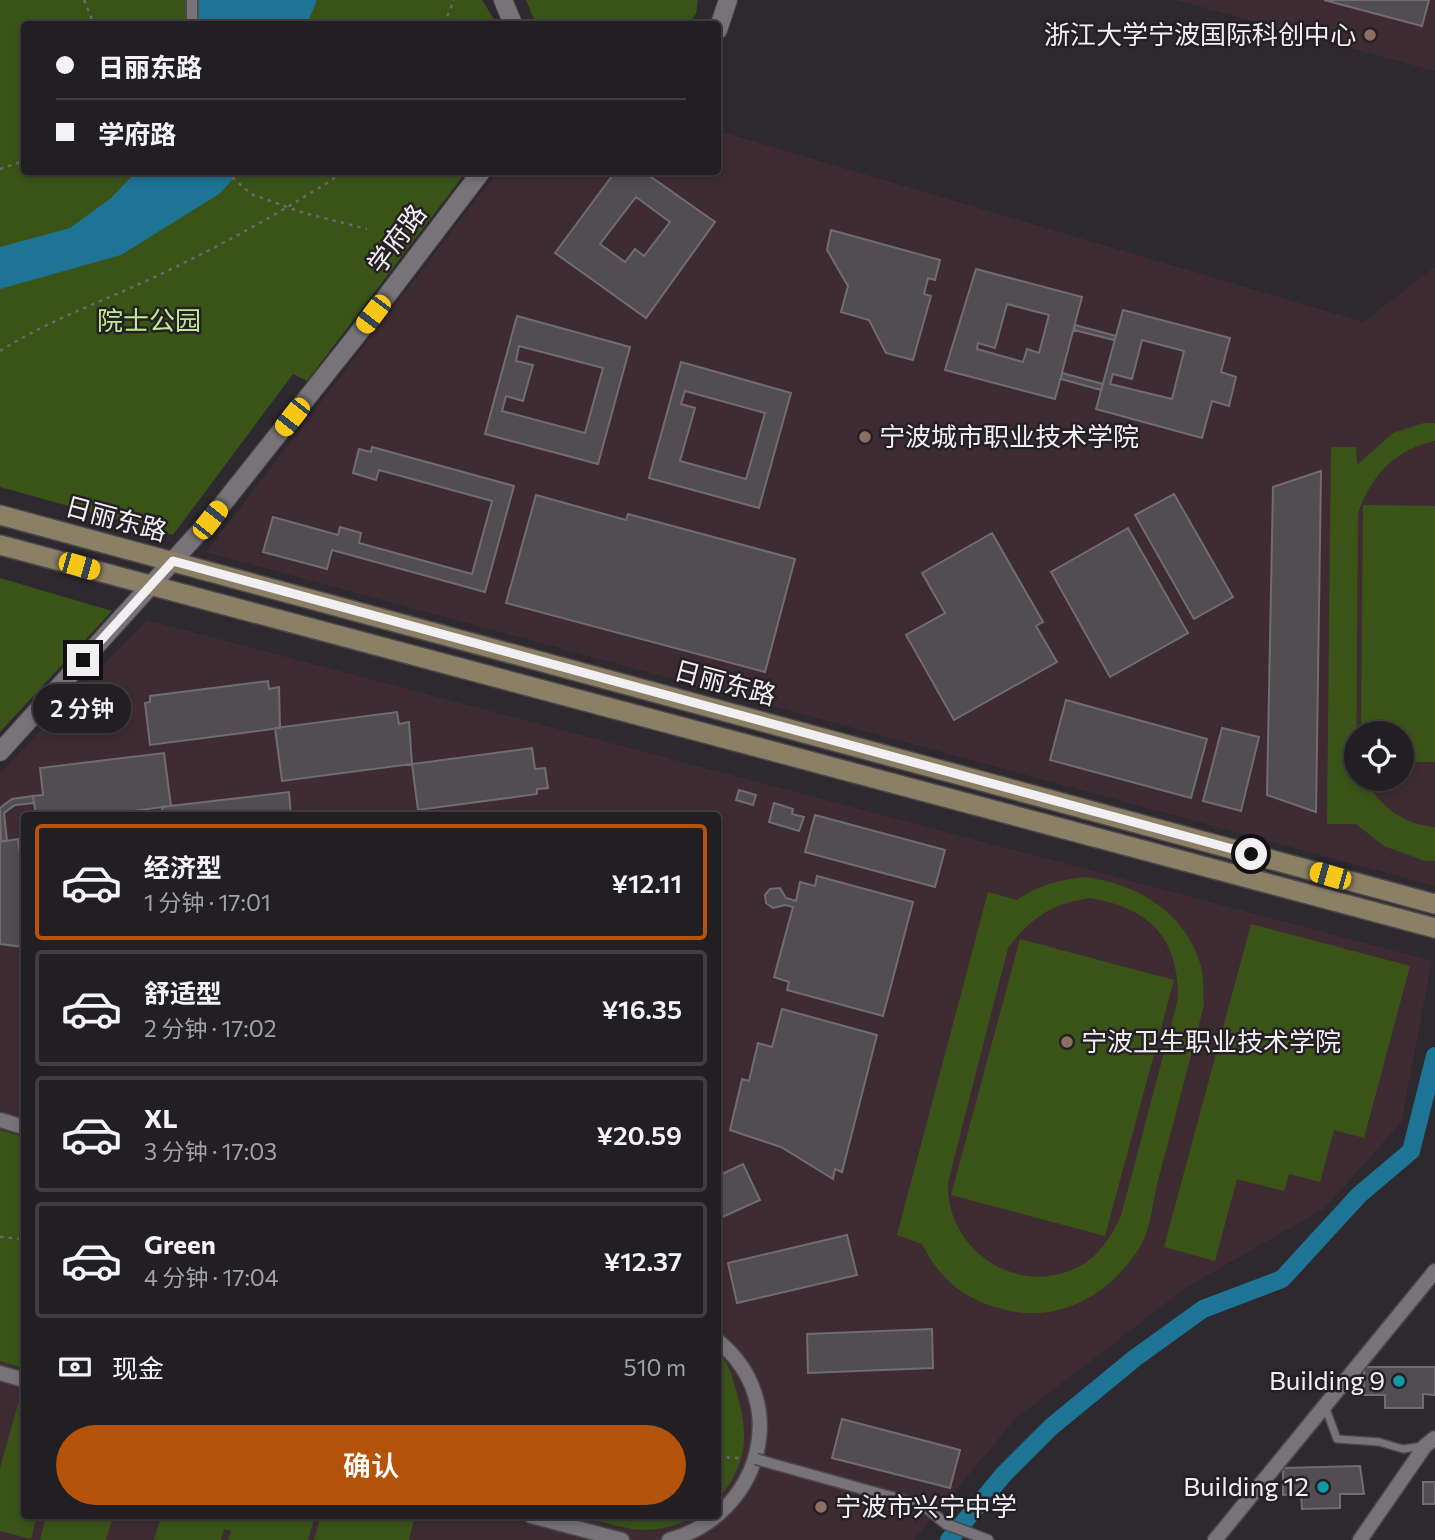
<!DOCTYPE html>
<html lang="zh">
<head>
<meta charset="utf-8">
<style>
  :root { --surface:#221f22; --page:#2a272a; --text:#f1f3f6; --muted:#a2a2a5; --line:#3f3d40; --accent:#b45309 }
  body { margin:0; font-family:Commissioner,"Noto Sans SC",sans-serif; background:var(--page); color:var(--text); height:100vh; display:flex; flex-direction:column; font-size:26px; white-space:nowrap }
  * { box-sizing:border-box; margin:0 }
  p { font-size:23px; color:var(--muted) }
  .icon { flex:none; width:38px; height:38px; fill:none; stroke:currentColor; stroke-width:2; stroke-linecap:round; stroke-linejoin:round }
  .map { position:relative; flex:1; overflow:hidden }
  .sheet { position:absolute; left:21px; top:812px; width:700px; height:707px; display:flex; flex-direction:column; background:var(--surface); border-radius:7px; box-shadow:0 4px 10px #0003,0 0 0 2px var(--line) }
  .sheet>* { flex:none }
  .guide { position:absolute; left:21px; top:21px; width:700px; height:154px; border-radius:7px; box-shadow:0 4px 10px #0003,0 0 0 2px var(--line); display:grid; align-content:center; height:154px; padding:0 35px; background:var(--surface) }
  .tools { position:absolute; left:1344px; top:721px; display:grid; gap:14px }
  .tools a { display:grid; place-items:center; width:70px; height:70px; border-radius:50%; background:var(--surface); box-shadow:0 4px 10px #0003,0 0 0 2px var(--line); font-size:35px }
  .end { position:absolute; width:32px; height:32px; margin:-16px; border:9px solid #f2eff2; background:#111; box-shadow:0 0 0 4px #111 }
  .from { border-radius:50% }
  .bubble { position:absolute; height:49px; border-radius:24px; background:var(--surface); box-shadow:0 4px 10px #0003,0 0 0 2px var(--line); font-size:23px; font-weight:600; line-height:49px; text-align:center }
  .car { position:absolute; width:21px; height:42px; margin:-21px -10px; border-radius:9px; box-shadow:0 0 5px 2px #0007; background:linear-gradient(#f5c518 24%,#345 0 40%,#f5c518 0 76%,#345 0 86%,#f5c518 0) }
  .guide b { display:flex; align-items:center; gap:24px; height:66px; font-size:26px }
  .guide b+b { border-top:2px solid var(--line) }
  .guide i { width:18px; height:18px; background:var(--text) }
  ul { padding:12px 0 0; list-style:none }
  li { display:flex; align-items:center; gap:21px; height:116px; margin:0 14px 10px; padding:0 21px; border:4px solid var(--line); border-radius:7px }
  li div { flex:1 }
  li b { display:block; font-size:26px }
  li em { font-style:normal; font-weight:600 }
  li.selected { border-color:var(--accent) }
  li>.icon { width:63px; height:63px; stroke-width:1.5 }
  .pay { display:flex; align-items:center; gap:18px; height:77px; padding:0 35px; font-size:26px }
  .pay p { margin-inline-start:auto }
  .cta { display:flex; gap:14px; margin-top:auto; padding:14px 35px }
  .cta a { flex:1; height:80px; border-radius:42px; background:var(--accent); color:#fff; font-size:28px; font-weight:600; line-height:80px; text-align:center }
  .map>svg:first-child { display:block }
</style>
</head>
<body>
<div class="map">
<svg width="1435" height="1540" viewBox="0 0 1435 1540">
  <rect width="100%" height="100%" fill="#2e292e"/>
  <path fill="#3f2c33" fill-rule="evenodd" d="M1176,0h259v71z
    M718,131l645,191 72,-55v619l-1229,-334 291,-380h221zM1356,733h46v46h-46z
    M147,620l1285,341 -31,161 -76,86 -138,79 -172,132 -101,121h-914v-767zM24,816h694v700h-694z"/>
  <path fill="#3a5418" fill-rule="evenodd" d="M0,0h482l15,24h-473v148h442l-159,209 -14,-7 -120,161 -173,-48z
    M526,0h172l-2,14 -8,10h-152z
    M1424,423h11v18c-40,8 -65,36 -77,73l-2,265h9c14,27 39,46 70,48v34h-10l-41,-15 -28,-22h-29l4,-377h25l1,18 36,-32z
    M1363,505l72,1v256h-33v-29h-41z
    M0,578l112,33 -112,121z
    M1086,877c52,7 100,36 115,89 3,12 2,27 3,39 -15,58 -30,117 -46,175 -5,20 -7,49 -18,67 -26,42 -72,73 -124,65 -45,-8 -74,-28 -94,-68l-25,-9 91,-343 29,8c22,-15 42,-20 69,-23zM1090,898c60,10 89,40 88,101l-57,217c-8,17 -19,36 -36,47 -62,39 -140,-11 -137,-81l60,-234c22,-30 45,-45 82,-50z
    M1251,924l159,42 -46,172 -30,-8 -14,52 -31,-8 -5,17 -47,-12 -22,82 -51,-14z
    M1020,939l154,41 -69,256 -154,-41z
    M0,1130l24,7v231l-24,-7z
    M718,1354c11,9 13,19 17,33 14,45 14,76 -17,112z
    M20,1397l4,1v118h13l-6,23 -31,-8v-63z
    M46,1516h67l-7,24h-66z
    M161,1516h154l-7,24h-80l3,-9 -7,-2 -3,11h-67z
    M321,1516h94l-6,24h-95z
    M580,1516h116c-48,24 -68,12 -116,0z"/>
  <path fill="#1e7494" d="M193,0h124l-10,24h-115z
    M136,172h104l-21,22 -98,61 -121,34v-42l70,-19 41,-30z"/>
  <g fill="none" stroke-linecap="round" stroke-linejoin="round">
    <path stroke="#1e7494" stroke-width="18" d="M949,1540l55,-66 47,-47 84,-69 68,-49 79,-30 77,-84 52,-44 24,-95"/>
  </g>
  <path fill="#524d51" stroke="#716c71" stroke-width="2" fill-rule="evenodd" d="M1324,0h105l-7,26z
    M615,172h29l71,50 -69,96 -91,-65zM636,197l34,25 -26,34 -9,-7 -10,13 -25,-18z
    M831,230l109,30 -5,20 -7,-2 -4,16 7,2 -18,64 -27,-7 -17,-33 -28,-8 7,-26 -21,-36z
    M976,269l106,28 -27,102 -110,-29zM1007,304l42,11 -10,38 -12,-4 -4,13 -46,-13 1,-6 17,5z
    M1123,310l107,28 -9,34 15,5 -7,29 -17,-5 -10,37 -106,-29zM1142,340l42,11 -12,48 -62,-15 3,-10 19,5z
    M517,316l113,31 -32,117 -113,-30zM519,346l84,22 -18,65 -83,-22 4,-15 17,5 10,-36 -17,-4z
    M1075,325l41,11 -2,4 -40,-10z
    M681,362l110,31 -32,115 -110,-30zM685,391l80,22 -19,66 -66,-18 15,-53 -14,-4z
    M1062,373l41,11 -2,6 -40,-11z
    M372,447l142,39 -29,106 -153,-42 -5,19 -64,-17 10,-35 65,18 2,-8 21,6 -2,10 113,31 20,-73 -113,-31 -3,10 -23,-7 6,-24 12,3z
    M1321,471l-5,341 -49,-17 6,-308z
    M1174,494l59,103 -39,22 -59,-104z
    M536,495l90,25 2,-6 167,45 -30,113 -259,-69z
    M1128,528l60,105 -78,44 -59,-105z
    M992,533l51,89 -7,4 21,36 -103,58 -48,-85 39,-22 -23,-40z
    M268,681l1,8 10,-2 1,41 -130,17 -5,-42 5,-1v-6z
    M1066,700l141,39 -16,59 -141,-38z
    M397,712l2,12 10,-2 3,42 -130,17 -7,-53z
    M1222,728l37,9 -18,74 -38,-10z
    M532,748l3,21 10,-1 3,20 -11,1v5l-119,16 -6,-46z
    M164,753l7,53 -76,10h-59l-3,-20 10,-1 -3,-27z
    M739,790l17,5 -3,10 -17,-5z
    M289,792l2,24h-128l-1,-9z
    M33,796l1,7 -19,2 -11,8 3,28h-6l-1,-33 12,-9z
    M774,803l19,6 -1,5 12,3 -5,14 -30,-9z
    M815,815l130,35 -10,37 -130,-35z
    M18,839l6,48v60l-24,-3v-102z
    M817,876l96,26 -30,114 -96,-26 2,-8 -15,-5 19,-70 -8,-2 -12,3 -7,-5 -1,-8 5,-6 10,-1 6,10 10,3 4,-19 15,4z
    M782,1009l95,26 -35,137 -7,-3 -2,10 -52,-32 -51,-17 12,-51 7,2 9,-38 14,4z
    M743,1164l17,36 -42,19v-43z
    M847,1235l10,40 -120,28 -9,-40z
    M932,1329l1,39 -125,5 -1,-39z
    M1364,1367h71v28l-12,-1v14h-38v-13h-21z
    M842,1419l118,31 -10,38 -118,-30z
    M1360,1466l4,28h-24v14l-38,1 -1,-15 -18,1v-27z
    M1423,1482h12v22h-12z"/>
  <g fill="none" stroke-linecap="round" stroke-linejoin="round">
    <g stroke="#4b474b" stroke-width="10">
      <path id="service" d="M1325,1406l12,33 42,3 24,7 21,-3"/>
    </g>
    <g stroke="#4b474b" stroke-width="13">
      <path id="pedestrian" d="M192,0v24
        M766,1462l158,44 22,18 42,16"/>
    </g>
    <g stroke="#4b474b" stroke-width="17">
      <path id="minor" d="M0,1120l24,7
        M0,1373l24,7
        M531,1516l91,24
        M669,1540c92,-25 124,-138 49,-199
        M1215,1540l220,-269
        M1360,1540l65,-94 10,-8"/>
    </g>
    <g stroke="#4b474b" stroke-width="20">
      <path id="tertiary" d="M503,0l10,24
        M718,30l10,-30
        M0,752l210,-232 147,-185 124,-163"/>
    </g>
    <g stroke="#4b474b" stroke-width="22">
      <path id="secondary" d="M0,515l1435,389
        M0,545l1435,383"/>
    </g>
    <path stroke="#6b676b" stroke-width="2.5" stroke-dasharray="3.5 5" stroke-linecap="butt" d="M84,0l10,24
      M444,24l10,-24
      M0,169l24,-8
      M226,172l25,22 53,19 63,16
      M0,351c52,-33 110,-52 165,-79 61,-29 122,-63 179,-100
      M0,1237l24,2
      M718,1457l21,1"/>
    <use href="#service" stroke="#787378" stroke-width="7"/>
    <use href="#pedestrian" stroke="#787378" stroke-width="10"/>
    <use href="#minor" stroke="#787378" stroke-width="14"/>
    <use href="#tertiary" stroke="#787378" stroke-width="18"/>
    <use href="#secondary" stroke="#8b7f66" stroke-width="19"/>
    <g stroke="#4b474b" stroke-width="13" stroke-linecap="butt">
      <path id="pedestrian-bridge" d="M756,1459l10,3"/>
    </g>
    <use href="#pedestrian-bridge" stroke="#787378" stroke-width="10"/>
  </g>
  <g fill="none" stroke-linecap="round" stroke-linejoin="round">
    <path stroke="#f2eff2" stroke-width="9" d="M83,660l90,-99 1078,293"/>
  </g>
  <g fill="#8d6e63" stroke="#242024" stroke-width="2.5">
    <circle cx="1370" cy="35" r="7"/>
    <circle cx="865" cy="437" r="7"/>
    <circle cx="1067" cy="1042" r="7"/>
    <circle cx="821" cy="1507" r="7"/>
  </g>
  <g fill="#0f9aa8" stroke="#242024" stroke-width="2.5">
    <circle cx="1399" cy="1381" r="7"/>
    <circle cx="1323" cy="1487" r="7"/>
  </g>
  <g text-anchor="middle" stroke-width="5" stroke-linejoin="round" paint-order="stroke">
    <g font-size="26" fill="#f2eff2" stroke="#242024" text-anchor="end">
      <text x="1356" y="44">浙江大学宁波国际科创中心</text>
      <text x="879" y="446" text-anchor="start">宁波城市职业技术学院</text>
      <text x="1081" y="1051" text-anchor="start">宁波卫生职业技术学院</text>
      <text x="1385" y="1390">Building 9</text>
      <text x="1309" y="1496">Building 12</text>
      <text x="835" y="1516" text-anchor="start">宁波市兴宁中学</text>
    </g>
    <g font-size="26" fill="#f2eff2" stroke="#242024">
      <text transform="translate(397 239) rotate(-53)" y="9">学府路</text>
      <text transform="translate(116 519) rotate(15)" y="9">日丽东路</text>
      <text transform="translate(725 683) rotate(15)" y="9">日丽东路</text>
    </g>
    <g font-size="26" fill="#bfea92" stroke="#242024">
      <text x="149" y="330">院士公园</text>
    </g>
  </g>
</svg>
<div class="tools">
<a><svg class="icon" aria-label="locate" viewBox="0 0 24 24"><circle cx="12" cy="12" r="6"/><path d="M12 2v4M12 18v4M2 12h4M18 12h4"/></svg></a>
</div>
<i class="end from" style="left:1251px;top:854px"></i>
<i class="end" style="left:83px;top:660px"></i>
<div class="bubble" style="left:33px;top:684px;width:98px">2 分钟</div>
<i class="car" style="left:373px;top:314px;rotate:217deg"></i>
<i class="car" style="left:292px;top:417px;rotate:218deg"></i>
<i class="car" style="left:210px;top:520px;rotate:38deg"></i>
<i class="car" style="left:79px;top:566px;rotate:106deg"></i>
<i class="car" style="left:1330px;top:876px;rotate:286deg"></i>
<div class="guide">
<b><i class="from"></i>日丽东路</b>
<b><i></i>学府路</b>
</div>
<section class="sheet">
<ul>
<li class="selected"><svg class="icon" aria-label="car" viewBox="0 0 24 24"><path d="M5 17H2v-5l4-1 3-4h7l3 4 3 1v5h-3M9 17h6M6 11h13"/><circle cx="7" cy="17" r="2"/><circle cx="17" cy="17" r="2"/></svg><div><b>经济型</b><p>1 分钟 · 17:01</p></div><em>¥12.11</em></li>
<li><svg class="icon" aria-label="car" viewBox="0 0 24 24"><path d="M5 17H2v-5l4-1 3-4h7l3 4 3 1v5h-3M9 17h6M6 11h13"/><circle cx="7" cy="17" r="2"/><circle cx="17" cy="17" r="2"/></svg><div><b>舒适型</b><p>2 分钟 · 17:02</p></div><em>¥16.35</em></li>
<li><svg class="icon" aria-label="car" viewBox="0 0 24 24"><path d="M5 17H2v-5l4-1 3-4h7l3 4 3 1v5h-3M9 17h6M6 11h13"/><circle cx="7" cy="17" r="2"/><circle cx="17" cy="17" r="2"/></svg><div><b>XL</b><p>3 分钟 · 17:03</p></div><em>¥20.59</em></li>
<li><svg class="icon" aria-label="car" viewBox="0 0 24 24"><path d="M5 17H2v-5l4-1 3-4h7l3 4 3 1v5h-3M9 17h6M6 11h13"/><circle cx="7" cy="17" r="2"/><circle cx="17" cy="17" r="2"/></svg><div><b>Green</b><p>4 分钟 · 17:04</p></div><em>¥12.37</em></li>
</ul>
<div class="pay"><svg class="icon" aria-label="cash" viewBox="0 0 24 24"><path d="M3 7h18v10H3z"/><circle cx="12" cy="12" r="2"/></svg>现金<p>510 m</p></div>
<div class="cta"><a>确认</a></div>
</section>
</div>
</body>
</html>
